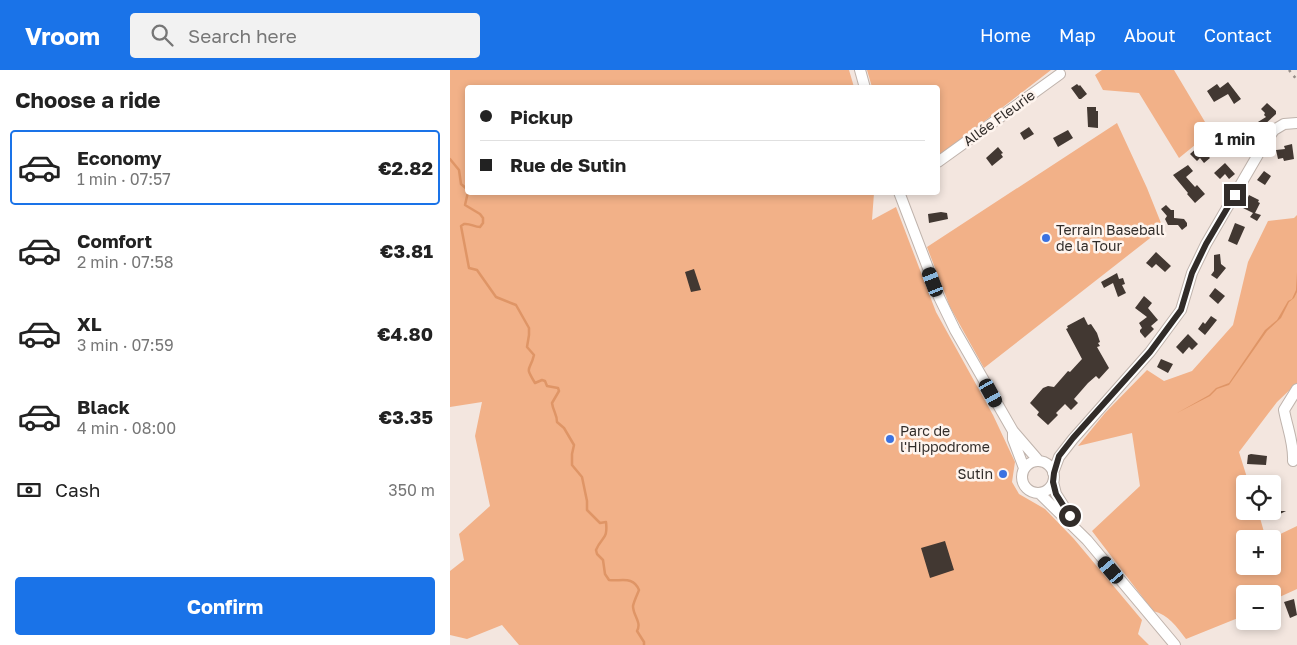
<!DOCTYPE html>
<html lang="en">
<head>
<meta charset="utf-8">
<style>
  :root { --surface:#fff; --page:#f2f2f2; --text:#222; --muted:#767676; --line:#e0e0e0; --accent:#1a73e8 }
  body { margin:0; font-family:"Golos Text",sans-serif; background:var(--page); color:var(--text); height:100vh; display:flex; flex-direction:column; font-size:19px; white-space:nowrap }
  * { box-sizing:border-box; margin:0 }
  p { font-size:16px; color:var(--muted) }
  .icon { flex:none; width:28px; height:28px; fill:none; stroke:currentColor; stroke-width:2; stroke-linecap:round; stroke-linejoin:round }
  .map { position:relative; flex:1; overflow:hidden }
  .details { display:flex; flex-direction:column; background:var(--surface); width:450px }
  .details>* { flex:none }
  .hud { position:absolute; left:15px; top:15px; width:475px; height:110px; border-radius:5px; box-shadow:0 2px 8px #0003; display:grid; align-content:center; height:110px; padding:0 15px; background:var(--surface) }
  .buttons { position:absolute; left:786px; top:405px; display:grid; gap:10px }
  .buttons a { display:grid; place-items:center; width:45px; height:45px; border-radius:5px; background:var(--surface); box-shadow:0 2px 8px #0003; font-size:25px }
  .end { position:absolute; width:22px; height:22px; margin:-11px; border:6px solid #312c29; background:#fff; box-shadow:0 0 0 2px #fff }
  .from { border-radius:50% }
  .bubble { position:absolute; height:35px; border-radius:5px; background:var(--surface); box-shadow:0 2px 8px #0003; font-size:16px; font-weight:700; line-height:35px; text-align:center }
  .car { position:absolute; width:15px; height:30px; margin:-15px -8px; border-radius:6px; box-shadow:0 0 4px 1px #0007; background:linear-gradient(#222 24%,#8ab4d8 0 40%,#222 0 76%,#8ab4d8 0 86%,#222 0) }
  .hud b { display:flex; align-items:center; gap:18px; height:48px; font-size:19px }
  .hud b+b { border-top:1px solid var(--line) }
  .hud i { width:12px; height:12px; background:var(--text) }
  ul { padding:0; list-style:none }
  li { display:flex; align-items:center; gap:15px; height:75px; margin:0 10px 8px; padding:0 5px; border:2px solid transparent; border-radius:5px }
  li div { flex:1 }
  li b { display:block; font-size:19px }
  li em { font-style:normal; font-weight:700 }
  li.active { border-color:var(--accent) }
  li>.icon { width:45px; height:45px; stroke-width:1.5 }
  h2 { padding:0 15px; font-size:22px; line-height:60px }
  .pay { display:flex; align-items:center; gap:12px; height:55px; padding:0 15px; font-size:19px }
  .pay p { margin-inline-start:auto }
  .action { display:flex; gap:10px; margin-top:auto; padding:10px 15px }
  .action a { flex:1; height:58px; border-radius:5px; background:var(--accent); color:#fff; font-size:20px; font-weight:700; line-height:58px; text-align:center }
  header { display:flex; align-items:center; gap:30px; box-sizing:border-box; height:70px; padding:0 25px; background:var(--accent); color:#fff }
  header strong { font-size:24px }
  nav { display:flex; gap:28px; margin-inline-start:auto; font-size:18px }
  .search { width:350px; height:45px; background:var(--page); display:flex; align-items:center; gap:12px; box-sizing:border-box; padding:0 18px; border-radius:5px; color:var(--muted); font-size:19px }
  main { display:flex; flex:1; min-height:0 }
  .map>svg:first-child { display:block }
</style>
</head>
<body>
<header>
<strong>Vroom</strong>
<div class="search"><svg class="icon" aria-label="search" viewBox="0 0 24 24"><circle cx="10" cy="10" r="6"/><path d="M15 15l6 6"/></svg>Search here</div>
<nav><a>Home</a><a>Map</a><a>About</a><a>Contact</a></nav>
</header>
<main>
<section class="details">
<h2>Choose a ride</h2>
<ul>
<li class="active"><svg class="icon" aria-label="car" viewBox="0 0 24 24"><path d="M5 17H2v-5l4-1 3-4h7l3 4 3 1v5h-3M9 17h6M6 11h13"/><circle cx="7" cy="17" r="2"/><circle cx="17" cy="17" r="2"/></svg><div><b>Economy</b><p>1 min · 07:57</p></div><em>€2.82</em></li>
<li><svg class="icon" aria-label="car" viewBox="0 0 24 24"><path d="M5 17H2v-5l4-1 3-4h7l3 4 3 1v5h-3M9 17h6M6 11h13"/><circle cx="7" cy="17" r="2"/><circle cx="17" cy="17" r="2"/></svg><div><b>Comfort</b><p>2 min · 07:58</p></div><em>€3.81</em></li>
<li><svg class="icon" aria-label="car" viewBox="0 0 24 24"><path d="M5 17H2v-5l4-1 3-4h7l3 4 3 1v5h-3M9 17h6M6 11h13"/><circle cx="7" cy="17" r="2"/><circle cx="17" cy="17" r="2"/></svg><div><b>XL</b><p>3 min · 07:59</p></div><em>€4.80</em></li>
<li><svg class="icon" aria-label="car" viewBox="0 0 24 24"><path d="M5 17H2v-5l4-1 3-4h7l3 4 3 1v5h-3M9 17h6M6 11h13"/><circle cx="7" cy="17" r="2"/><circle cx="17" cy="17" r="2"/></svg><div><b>Black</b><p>4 min · 08:00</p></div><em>€3.35</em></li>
</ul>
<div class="pay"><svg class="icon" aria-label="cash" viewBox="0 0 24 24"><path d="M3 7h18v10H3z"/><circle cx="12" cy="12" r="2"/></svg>Cash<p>350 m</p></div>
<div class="action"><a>Confirm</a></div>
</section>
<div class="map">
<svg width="847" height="575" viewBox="0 0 847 575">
  <rect width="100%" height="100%" fill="#f3e6df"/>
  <path fill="#f2b188" d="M0,0h399l5,17 -386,1v104l406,1 -2,27 24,-13 40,105 57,103 22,47 -3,20 7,12 26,15 29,30 68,81 -4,14 11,11h-630l-17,-20 -35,14 -17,-4v-64l14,-11 -5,-26 31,-28 -15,-70 7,-34 -32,5z
    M417,0h184l-113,87v-69l-66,-1z
    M652,0h72l37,62 -32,26 -40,-65 -36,-3 -8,-15z
    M667,53l30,65 16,40 -179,140 -34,-61 -23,-60z
    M847,145v168l-20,19 -38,50 10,32h-4v27h13l8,28h-21v27h27v-27h-2l27,-13v63l-24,11 -1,-6h-27v18l-2,4 -57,23c-10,-13 -17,-24 -33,-28l-61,-80 48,-45 -8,-53 -54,13 27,-33 42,-43 17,11 28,-10 41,-46 15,-63 20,-41 26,-3z"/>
  <path fill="#df9566" d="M847,202v20l-3,6 -5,4 -8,16 -14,13 -38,54 -12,4 -7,7 -33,17 32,-18 7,-7 13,-5 36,-53 12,-10 11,-19 4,-2 4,-9z"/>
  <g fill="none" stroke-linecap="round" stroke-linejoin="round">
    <path stroke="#df9566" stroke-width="2.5" d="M0,89l9,11 2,14 7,6
      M18,122l-3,13 15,9 3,4v5l-3,4c-6,0 -10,-4 -16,-3l-3,2 8,42 8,2 19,27 20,8 13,23v7l-2,12 7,8c-4,17 -10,10 1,28l7,-3 3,1 2,5 11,2 1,3 -7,12c1,8 5,11 5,19l7,6 10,17 -2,9v11l10,12 5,24v9l13,13 6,-1c2,18 -4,14 -10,28l1,4 6,6 2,14 4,6c11,2 24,-5 30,10 -2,5 -5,11 -6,16 0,10 9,16 4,25l7,11v3"/>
  </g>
  <path fill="#423832" d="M778,12l13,17 -7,5 -6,-10 -14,8 -7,-11 10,-7 3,4z
    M627,14l2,2 1,-1 7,9 -6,5h-2l-8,-11z
    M817,33l9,8v3l-13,12 2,6 -5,5 -4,-5 -14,10 -6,-9 7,-6 2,3 21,-13 -2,-2 1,-2 -4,-4z
    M637,37h9v4h2v17l-10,-1z
    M579,57l5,7 -10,6 -4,-7z
    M618,60l5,8 -15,9 -5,-9z
    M842,74l2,15 -10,2 -1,-3 -5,1 -2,-9 9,-1 -1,-3z
    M749,76l11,12 -6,5 -4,-5 -3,3 -7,-7z
    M548,77l5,6 -2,1 2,3 -11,9 -6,-8z
    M775,93l10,11 -6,5 -4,-5 -5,5 -6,-6z
    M738,95l5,6 -7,6 9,10 2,-2 8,9 -10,9 -8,-9 1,-1 -15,-18z
    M814,101l7,5 -6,9 -8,-5z
    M799,125l10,5 -1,2 2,1 -5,10 6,2 -4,6 -7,-4 3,-4 -10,-5z
    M716,135l5,5h3v8l10,1 3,4v3l-5,4 -4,-5h-10l-3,-6 2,-3 -6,-7z
    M491,142l6,1 1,6 -19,4 -1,-9z
    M785,153l10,4 -8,18 -9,-4z
    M706,182l15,14 -6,6 -9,-8 -4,4 -6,-5z
    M770,184l1,10 5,4 -9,11 -6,-4 3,-4v-16z
    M244,199l7,21 -10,2 -6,-20z
    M667,203l2,6 4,-1 2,6 -3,1 4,8 -8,4 -5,-14 -9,5 -3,-6z
    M765,218l10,8 -7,8 -9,-8z
    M694,226l8,7 -4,5 10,12 -7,6 3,3 -9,9 -5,-6v-2l2,-2 -3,-5 8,-6 -12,-9z
    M761,246l6,4 -12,15 -7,-6 5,-7 2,2z
    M634,247l4,8 3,-1 6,9 3,9 -2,1 2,3 -3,1 12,21 -10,11 -3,-3 -8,7 -14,16 4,4 -7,7 -6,-6 -9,9 2,2 -10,10 -11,-10 2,-3 -9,-9 13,-15 5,-2 6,1 14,-16 2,1 12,-13 -16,-30 2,-1 -1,-2z
    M738,264l10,10 -6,6 -3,-3 -6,7 -7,-7z
    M711,289l12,5 -5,9 -11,-6z
    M801,384l16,2 -1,9 -19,-1 1,-9z
    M822,428l7,13h7l-16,8 -4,-8h6z
    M495,471l9,29 -24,8 -9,-30z
    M844,529l3,16 -7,3 -6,-16z"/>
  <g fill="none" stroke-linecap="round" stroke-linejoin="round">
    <g stroke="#bfb3ac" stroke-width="12">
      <path id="minor" d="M410,0l5,18
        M488,92l122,-88
        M449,122l40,105 16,33 58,101 25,29
        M563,362v7l11,29
        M572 407a16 16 0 1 1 32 0a16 16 0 1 1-32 0Z
        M843,391c1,-18 -6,-34 -9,-51l13,-21
        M603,403l6,-16 14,-18 77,-87 31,-42 11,-37 14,-29 57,-98 11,-16 10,-6 13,-1
        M603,412l3,12 16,25
        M589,423l48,47 88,105"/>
    </g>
    <use href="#minor" stroke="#fff" stroke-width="10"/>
    <path stroke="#978e89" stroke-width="2.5" stroke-dasharray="2.5 5" stroke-linecap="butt" d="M839,0l8,10"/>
  </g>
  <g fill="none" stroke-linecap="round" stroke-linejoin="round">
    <path stroke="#312c29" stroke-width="6" d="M620,446l-14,-22 -3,-12 1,-9 5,-17 14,-18 77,-86 31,-42 11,-37 14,-29 29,-49"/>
  </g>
  <g fill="#3b72e1" stroke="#fef4ee" stroke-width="2">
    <circle cx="596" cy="168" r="5"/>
    <circle cx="440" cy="369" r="5"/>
    <circle cx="553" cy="404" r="5"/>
  </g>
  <g text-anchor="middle" stroke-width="5" stroke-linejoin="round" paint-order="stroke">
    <g font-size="14" fill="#312c29" stroke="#fef4ee">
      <text transform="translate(549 48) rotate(-36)" y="5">Allée Fleurie</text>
    </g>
    <g font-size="14" fill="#312c29" stroke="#fef4ee" text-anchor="start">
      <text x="606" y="165">Terrain Baseball<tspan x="606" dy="16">de la Tour</tspan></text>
      <text x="450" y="366">Parc de<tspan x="450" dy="16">l'Hippodrome</tspan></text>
      <text x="543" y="409" text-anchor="end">Sutin</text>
    </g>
  </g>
</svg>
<div class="buttons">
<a><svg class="icon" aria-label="locate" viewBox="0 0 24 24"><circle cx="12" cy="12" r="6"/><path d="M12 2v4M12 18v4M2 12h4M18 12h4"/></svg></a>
<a>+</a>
<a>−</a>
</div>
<i class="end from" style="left:620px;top:446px"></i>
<i class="end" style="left:785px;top:125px"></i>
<div class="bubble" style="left:744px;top:52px;width:82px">1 min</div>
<i class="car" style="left:483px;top:212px;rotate:339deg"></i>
<i class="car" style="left:541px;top:323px;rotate:151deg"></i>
<i class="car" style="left:661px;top:500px;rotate:320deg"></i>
<div class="hud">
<b><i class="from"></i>Pickup</b>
<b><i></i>Rue de Sutin</b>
</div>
</div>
</main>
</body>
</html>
